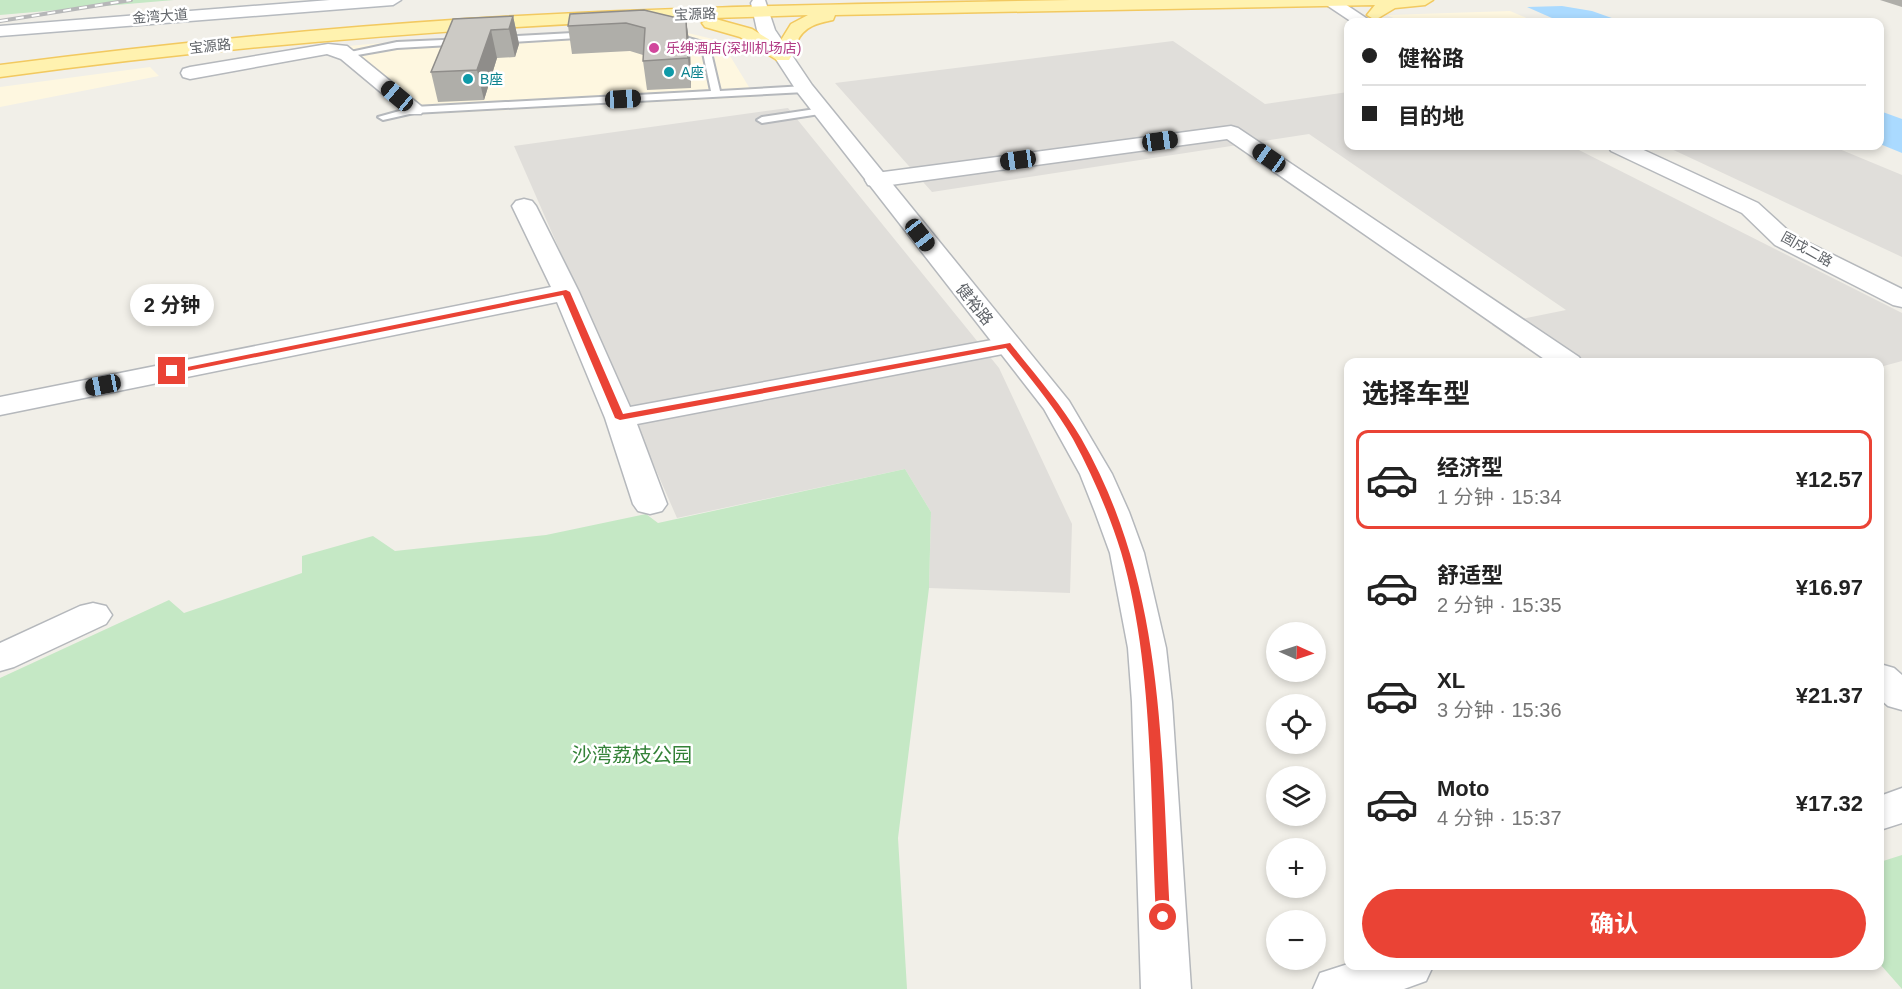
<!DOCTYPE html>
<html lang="zh">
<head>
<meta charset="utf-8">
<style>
  :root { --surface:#fff; --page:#f6f6f6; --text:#222; --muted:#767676; --line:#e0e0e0; --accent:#ea4335 }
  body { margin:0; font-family:Helvetica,"Noto Sans SC",sans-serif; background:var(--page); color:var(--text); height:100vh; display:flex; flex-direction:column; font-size:22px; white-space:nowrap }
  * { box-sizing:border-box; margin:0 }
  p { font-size:20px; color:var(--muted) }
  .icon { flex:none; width:33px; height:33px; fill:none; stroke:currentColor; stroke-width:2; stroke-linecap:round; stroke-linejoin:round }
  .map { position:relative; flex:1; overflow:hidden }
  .details { position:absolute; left:1344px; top:358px; width:540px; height:612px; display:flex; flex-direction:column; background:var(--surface); border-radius:12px; box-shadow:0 3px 9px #0003 }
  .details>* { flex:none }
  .banner { position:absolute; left:1344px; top:18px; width:540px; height:132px; border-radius:12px; box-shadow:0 3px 9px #0003; display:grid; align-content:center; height:132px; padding:0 18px; background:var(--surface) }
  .needle { width:39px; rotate:93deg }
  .controls { position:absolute; left:1266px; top:622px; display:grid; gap:12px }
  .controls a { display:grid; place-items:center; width:60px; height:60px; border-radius:50%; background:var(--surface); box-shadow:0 3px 9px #0003; font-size:30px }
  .end { position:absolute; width:27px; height:27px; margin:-14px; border:8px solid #ea4335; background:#fff; box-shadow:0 0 0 3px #fff }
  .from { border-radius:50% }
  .bubble { position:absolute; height:42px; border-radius:21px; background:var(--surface); box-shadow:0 3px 9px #0003; font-size:20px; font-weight:700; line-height:42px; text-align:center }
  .car { position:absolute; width:18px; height:36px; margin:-18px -9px; border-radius:8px; box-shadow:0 0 4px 2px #0007; background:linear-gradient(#222 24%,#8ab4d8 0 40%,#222 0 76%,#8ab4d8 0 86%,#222 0) }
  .banner b { display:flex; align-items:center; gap:21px; height:57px; font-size:22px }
  .banner b+b { border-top:2px solid var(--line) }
  .banner i { width:15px; height:15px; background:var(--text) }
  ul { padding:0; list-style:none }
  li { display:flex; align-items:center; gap:18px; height:99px; margin:0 12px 9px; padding:0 6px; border:3px solid transparent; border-radius:12px }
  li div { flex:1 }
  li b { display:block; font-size:22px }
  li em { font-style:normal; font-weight:700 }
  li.on { border-color:var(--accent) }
  li>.icon { width:54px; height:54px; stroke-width:1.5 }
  h2 { padding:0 18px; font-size:27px; line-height:72px }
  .action { display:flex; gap:12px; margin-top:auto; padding:12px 18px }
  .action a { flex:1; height:69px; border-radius:36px; background:var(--accent); color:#fff; font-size:24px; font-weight:700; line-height:69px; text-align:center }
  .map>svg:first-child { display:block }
</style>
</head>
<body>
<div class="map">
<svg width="1902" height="989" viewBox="0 0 1902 989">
  <rect width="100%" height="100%" fill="#f1efe8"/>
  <path fill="#fef7e0" d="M1510,11l26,11h-134l-15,-7z
    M667,28l54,13 34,56 -342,18 -87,-67 66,-6z
    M150,67l9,9 -159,31v-20z"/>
  <path fill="#e0deda" d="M1173,41l92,63 83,-12v54h223l331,167v48l-22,6v-4h-333l-55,-38 74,-15 -257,-176 -377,58 -97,-109z
    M788,108l211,260 73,156 -2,69 -141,-5 2,-76 -26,-43 -228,49 -163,-372z
    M1665,146h167l70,29v82z"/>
  <path fill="#c5e8c5" d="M0,0h174l-174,15z
    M905,469l26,43 -2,76 -31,250 9,151h-907v-311l169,-78 15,13 118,-40v-17l71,-20 22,15 151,-16 100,-21 12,9z
    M1902,855v134l-22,-25v-102z"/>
  <path fill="#aadaff" d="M1562,6l30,5 31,11h-62l-34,-15z
    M1880,111l22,8v34l-22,-9z"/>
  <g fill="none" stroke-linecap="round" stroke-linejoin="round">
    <g stroke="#b5b8bc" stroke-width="4">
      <path id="service" d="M591,32l4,3 -1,2 -97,6 -4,-3 4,-3z
        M668,32l41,12 11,47 85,-5 5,3 -5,3 -391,21 -31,7 -5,-3 36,-10 297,-16 -9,-43 -37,-11 -1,-2z
        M465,39l3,1v4l-71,4 -51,9 -5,-3 56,-12z
        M822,108l4,1v4l-64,10 -5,-3 5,-3z"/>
    </g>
    <g stroke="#b5b8bc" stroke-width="3">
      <path id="minor" d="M328,44l19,2 74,60 3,4 -3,4h-14l-66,-55 -14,-5 -137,25 -7,-2 -2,-4 2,-4 7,-2z
        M1231,126l7,2 341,229 4,6h-33l-323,-224 -351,48 -8,-2 -3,-5 3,-5 8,-2z
        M524,199l8,2 4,5 43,86 51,115 378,-70 10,2 4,6 -4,6 -10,2 -371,71 30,80 -5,7 -12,3 -12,-3 -5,-7 -28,-86 -48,-116 -557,113v-18l551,-110 -39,-81 4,-5z
        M93,603l13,3 6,9 -6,9 -92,43 -14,4v-28l80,-37z
        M1880,664l14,4 8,7v35l-14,-4 -8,-7z
        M1902,788v35l-22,7v-34z
        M1348,964v2h85l-7,15 -22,8h-91l7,-16z"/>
    </g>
    <g stroke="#b5b8bc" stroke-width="3">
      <path id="tertiary" d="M753,0h12l10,30 37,55 257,316 43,73 17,38 15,41 22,95 6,54 19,287h-50l-9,-287 -4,-54 -18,-95 -15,-41 -15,-38 -36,-65 -246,-316 -41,-63 -6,-27z
        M1319,0h20l33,22h-20z
        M1608,146h27l123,57 35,32 109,54v18l-9,-2 -118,-60 -33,-32 -131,-62z"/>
    </g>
    <g stroke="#b6babf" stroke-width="3">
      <path id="secondary" d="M330,0h71l-8,5 -393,31v-10z"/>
    </g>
    <g stroke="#f2c960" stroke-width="3">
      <path id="primary" d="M1071,0h362l-8,5 -30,3 -20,12 -8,-5 8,-10 -540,10 -2,5c-15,3 -29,6 -36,22 -3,6 -4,12 -8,18h-12l-37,-23 -35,-10 -3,-4 8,-5c-238,8 -474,27 -710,59v-12c155,-20 311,-36 467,-46 201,-13 403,-15 604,-19zM808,15l-17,9 -13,21 -26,-16 -40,-11z"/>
    </g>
    <use href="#service" fill="#fff" fill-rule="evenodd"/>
    <use href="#minor" fill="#fff" fill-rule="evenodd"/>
    <use href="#tertiary" fill="#fff" fill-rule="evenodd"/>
    <use href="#secondary" fill="#fff" fill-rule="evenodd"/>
    <use href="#primary" fill="#fff2af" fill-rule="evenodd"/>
    <g stroke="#b6b7b8" stroke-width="4">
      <path id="rail" d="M0,21l131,-21"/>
    </g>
    <use href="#rail" stroke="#fff" stroke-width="2" stroke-dasharray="8" stroke-linecap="butt"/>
  </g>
  <path fill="#afaea9" d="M1880,0h22v7z
    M513,16l6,28 -4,13 -18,1 -13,42 -46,2 -7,-30 22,-53z
    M686,20l4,28 1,40 -44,2 -4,-29v-6l-13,-4 -58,3 -4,-28z"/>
  <path fill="#8f8d8a" d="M513,16l6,28 -4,13 -6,-28z
    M686,20l4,28 1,40 -3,-30z
    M491,30l6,28 -13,42 -7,-30z"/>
  <path fill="#cccac5" stroke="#8f8d8a" stroke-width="1.5" d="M644,10l42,10 2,38 -45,3 2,-33 -19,-5 -58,3 2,-12z
    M513,16l-4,13 -18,1 -14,40 -46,2 22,-53z"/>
  <path fill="#ea4335" d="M566,290l4,2 53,122 387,-71c25,31 51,61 71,95 85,148 80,314 89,479l-2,4h-10l-2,-4c-6,-117 -2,-253 -35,-365 -12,-39 -29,-78 -48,-113 -19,-33 -44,-62 -67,-91l-386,72 -5,-2 -52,-123 -391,79 -4,-3z"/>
  <circle fill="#d1479c" stroke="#fff" stroke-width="2" cx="654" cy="48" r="6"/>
  <g fill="#0f9aa8" stroke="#fff" stroke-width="2">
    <circle cx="669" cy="72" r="6"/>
    <circle cx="468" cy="79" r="6"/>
  </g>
  <g text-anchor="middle" stroke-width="5" stroke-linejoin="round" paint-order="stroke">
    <g font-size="14" fill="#5f6368" stroke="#fff">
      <text transform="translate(695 14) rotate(-2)" y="5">宝源路</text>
      <text transform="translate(160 16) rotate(-4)" y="5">金湾大道</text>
      <text transform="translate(210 46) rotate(-6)" y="5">宝源路</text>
      <text transform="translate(1807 249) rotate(29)" y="5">固戍二路</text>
    </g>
    <g font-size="14" fill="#b23c85" stroke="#fff" text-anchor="start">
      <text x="666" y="53">乐绅酒店(深圳机场店)</text>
    </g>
    <g font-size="14" fill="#0d838f" stroke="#fff" text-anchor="start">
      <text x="681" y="77">A座</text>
      <text x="480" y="84">B座</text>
    </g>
    <g font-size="16" fill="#5f6368" stroke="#fff">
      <text transform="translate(975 304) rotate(51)" y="6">健裕路</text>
    </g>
    <g font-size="20" fill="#348238" stroke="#fff">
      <text x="632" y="762">沙湾荔枝公园</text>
    </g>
  </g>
</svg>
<div class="controls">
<a><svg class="needle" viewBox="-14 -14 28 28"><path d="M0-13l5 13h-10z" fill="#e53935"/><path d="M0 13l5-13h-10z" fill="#767676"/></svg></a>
<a><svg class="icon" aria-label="locate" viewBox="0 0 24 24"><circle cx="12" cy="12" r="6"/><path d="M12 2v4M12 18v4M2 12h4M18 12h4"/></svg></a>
<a><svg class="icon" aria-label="layers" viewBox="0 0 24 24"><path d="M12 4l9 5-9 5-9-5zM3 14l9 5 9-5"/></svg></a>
<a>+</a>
<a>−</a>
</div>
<i class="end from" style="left:1163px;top:917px"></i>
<i class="end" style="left:172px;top:371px"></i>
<div class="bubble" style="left:130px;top:284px;width:84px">2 分钟</div>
<i class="car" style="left:397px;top:96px;rotate:310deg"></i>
<i class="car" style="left:623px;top:99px;rotate:87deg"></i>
<i class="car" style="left:1160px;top:141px;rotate:82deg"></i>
<i class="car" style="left:1269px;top:158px;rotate:305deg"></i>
<i class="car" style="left:1018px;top:160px;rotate:262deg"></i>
<i class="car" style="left:920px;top:235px;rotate:142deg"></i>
<i class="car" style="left:103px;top:385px;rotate:259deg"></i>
<div class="banner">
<b><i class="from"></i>健裕路</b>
<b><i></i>目的地</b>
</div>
<section class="details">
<h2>选择车型</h2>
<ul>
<li class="on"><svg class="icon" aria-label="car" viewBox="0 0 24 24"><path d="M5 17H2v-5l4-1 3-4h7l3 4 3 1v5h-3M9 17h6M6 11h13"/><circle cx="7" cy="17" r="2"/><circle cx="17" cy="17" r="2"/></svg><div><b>经济型</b><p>1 分钟 · 15:34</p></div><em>¥12.57</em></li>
<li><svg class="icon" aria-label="car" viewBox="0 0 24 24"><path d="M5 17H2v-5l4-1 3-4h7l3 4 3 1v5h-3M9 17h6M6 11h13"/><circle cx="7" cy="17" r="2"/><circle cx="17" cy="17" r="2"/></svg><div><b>舒适型</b><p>2 分钟 · 15:35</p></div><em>¥16.97</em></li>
<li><svg class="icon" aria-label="car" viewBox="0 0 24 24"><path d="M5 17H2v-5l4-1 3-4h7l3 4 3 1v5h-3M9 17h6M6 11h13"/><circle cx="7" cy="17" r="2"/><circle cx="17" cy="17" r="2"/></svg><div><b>XL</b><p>3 分钟 · 15:36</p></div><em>¥21.37</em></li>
<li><svg class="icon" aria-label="car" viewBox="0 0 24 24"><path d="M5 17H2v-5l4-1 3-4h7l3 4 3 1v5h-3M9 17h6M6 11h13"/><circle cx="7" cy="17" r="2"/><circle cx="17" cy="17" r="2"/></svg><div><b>Moto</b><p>4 分钟 · 15:37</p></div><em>¥17.32</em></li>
</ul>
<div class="action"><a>确认</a></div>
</section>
</div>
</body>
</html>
